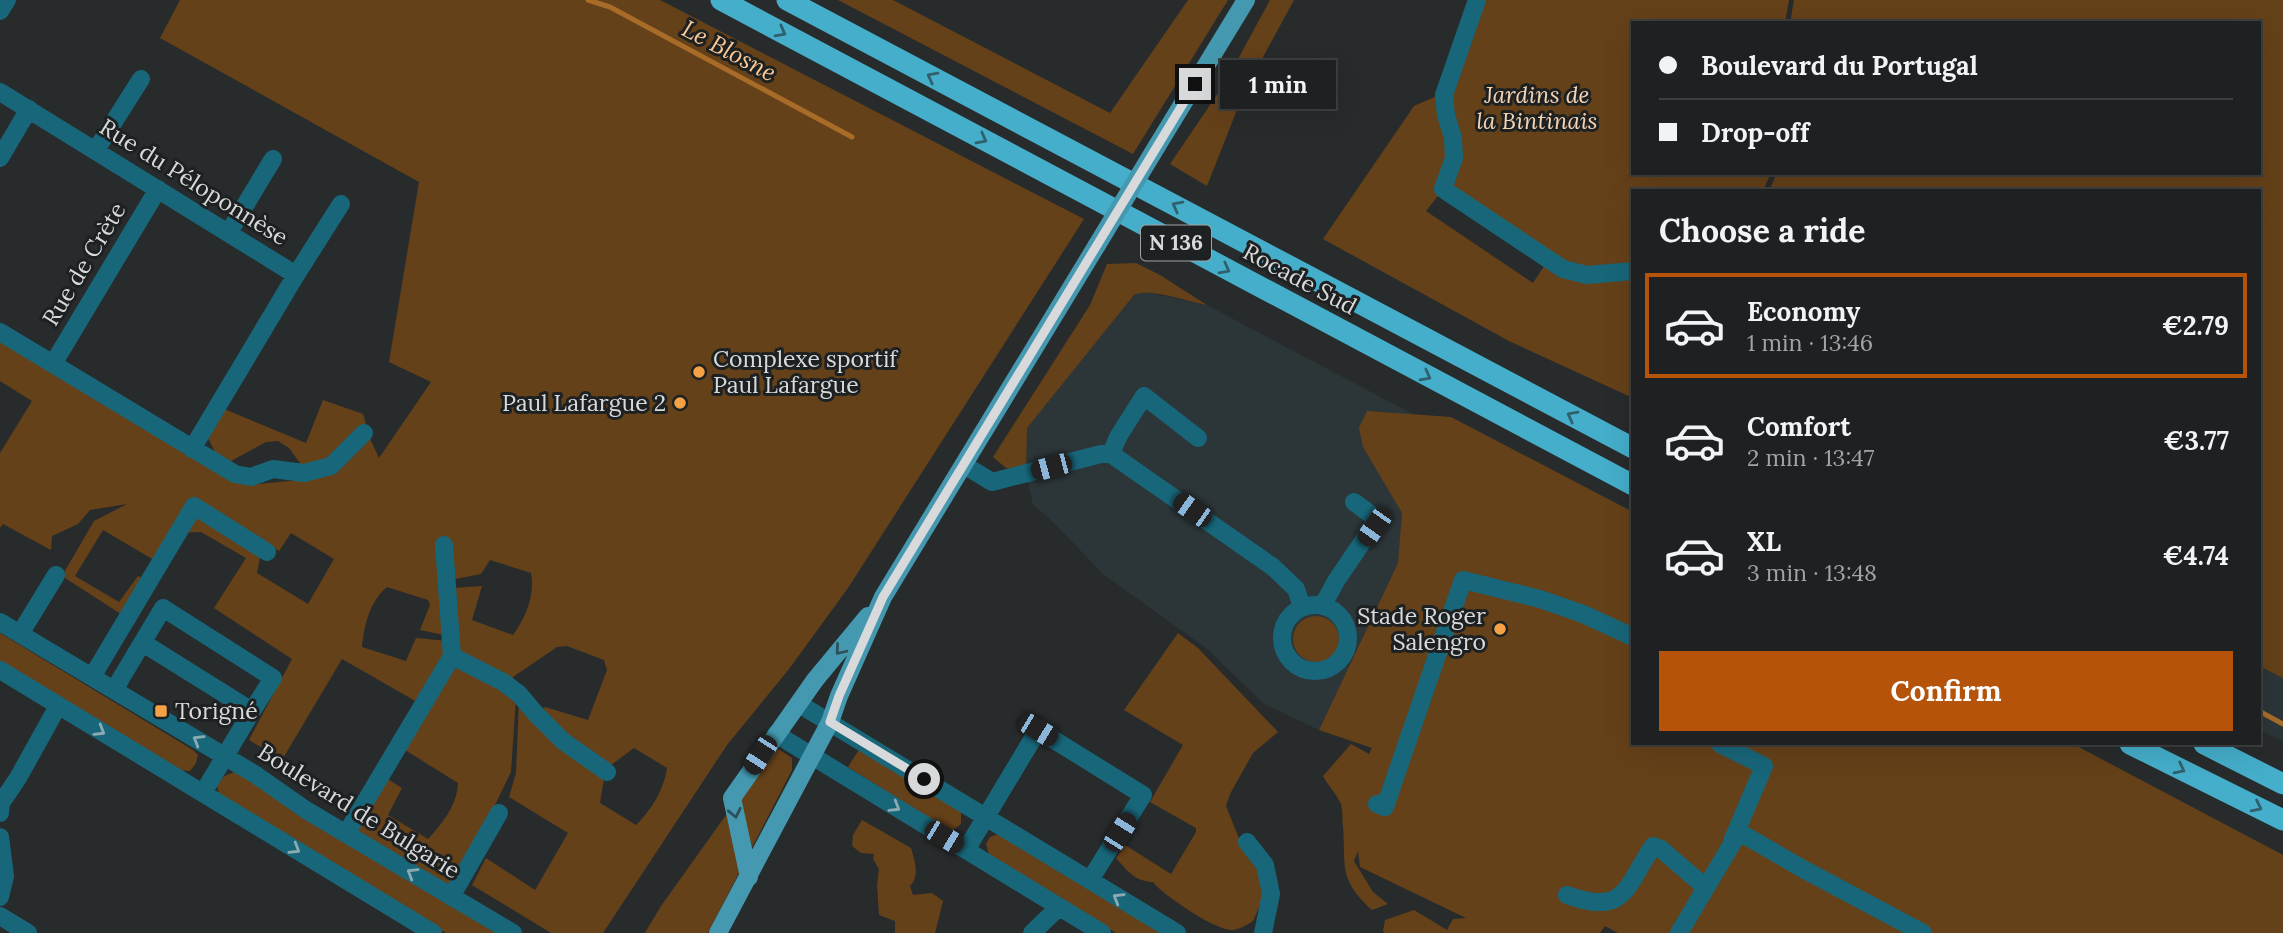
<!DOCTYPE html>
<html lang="en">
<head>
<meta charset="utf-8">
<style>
  :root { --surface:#1e2021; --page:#2b2d2e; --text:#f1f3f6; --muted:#a1a3a5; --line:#3c3e3f; --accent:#b45309 }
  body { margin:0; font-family:Lora,serif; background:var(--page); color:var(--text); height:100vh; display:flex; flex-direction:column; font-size:26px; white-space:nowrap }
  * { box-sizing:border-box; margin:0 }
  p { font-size:23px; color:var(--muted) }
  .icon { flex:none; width:38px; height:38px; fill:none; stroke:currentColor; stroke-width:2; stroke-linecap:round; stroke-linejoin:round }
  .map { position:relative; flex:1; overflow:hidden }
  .sheet { position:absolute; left:1631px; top:189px; width:630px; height:556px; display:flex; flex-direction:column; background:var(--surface); border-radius:0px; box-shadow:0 7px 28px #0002,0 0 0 2px var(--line) }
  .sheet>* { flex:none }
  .hud { position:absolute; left:1631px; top:21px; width:630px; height:154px; border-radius:0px; box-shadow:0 7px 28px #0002,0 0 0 2px var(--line); display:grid; align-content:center; height:154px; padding:0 28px; background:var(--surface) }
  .end { position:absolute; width:32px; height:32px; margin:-16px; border:9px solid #d8d9da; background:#111; box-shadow:0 0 0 4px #111 }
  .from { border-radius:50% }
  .bubble { position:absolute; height:49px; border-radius:0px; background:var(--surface); box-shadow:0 7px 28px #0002,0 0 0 2px var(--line); font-size:23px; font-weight:700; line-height:49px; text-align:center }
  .car { position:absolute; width:21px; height:42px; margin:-21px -10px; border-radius:9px; box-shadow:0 0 5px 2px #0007; background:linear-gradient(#222 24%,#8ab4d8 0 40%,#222 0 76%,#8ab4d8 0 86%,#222 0) }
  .hud b { display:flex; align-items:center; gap:24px; height:66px; font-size:26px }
  .hud b+b { border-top:2px solid var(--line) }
  .hud i { width:18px; height:18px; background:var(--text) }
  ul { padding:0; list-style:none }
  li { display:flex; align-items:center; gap:21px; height:105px; margin:0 14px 10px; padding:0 14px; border:4px solid transparent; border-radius:0px }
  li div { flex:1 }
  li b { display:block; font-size:26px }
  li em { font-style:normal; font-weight:700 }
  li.current { border-color:var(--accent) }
  li>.icon { width:63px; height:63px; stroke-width:1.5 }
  h2 { padding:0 28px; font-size:32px; line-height:84px }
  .primary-button { display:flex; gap:14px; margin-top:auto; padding:14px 28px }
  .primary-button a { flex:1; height:80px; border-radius:0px; background:var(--accent); color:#fff; font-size:28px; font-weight:700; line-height:80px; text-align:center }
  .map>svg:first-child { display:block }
</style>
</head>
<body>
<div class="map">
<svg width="2283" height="933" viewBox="0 0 2283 933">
  <rect width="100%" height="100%" fill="#282b2c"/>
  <path fill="#2c3538" d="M1140,291l67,14 251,133 -139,292 -55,-26 -58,-56 -103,-74 -50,-52 -20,-17 -7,-31v-46l108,-133z
    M2259,666l24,12v63l-24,-11z"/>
  <path fill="#654119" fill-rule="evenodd" d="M180,0h480l424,219 -236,369 -59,81 -62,76 -124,188h-52l-79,-48 14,-27 49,32 33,-57 -59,-36 7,-24 3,-73 86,73 -5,30 36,22c15,-15 28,-35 31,-57l-33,-20 -27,20 -67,-57 5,-4 43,13 19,-50 -3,-10 -37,-14 -10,1 -44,30 3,21 -5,74 -36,74 -27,41 -92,-56 30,-53 16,10 -14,27 40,24c15,-16 29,-34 30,-56l-53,-33 47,-87 1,-75 29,-2 -10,34 41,15c13,-18 22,-39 18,-62l-41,-13 -9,14 -31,6 -6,55 -24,-5 10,-25 -2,-5 -41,-13c-17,14 -23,38 -25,60l44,14 10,-23 31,3v13l-30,48 -75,-43 -60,101 -33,-20 43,-81 -78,-51 32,-50 -45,-26 -28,1 -19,27 -51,-30 -28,46 44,26 19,-26 8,4 -22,36 -62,-40 32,-55 33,-17 -37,6 -12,14 -26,12 -1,14 -48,-26 -3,4v-75l32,-52 -32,-20v-41l248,145 51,-5 1,-17 -11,-15 -11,-7 -12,1 -35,19 -15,-7 -9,-18 17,-27 82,34 17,-43 40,14 8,27 8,17 52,-76 -42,-20 30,-180 -259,-144zM291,533l43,26 -26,45 -51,-31 4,-21 11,-5 7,4z
    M838,0h55l217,113 78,-113h40l-95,154z
    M1270,0h24l-50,92 -37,94 -37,-22 55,-81z
    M1472,0h317l-4,23h-152v150h138l-8,18h-130v76l-45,5 -27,-9 -115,-77 -20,25 107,72 15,-23 22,17 23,3 40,-5v123l-124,-57 -186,-102 91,-133 25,-11z
    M1794,0h489v678l-24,-12v-475h-490l8,-18h482v-150h-469z
    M1136,263l24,12 47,30c-17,-3 -60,-18 -73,-10l-107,133 -1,42 -20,-2 -13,-11 97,-152 17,-41z
    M1367,411l84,6 182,95v232h440l210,111v78h-665l-13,-7 -5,7h-215l-2,-2 2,-11 29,-10 33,20 6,-11 13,-1 -106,-51 -2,-16 -4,10 19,31 15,12 -16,6c-34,-32 -26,-42 -29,-84 -1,-7 0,-16 -2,-22 -4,-9 -13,-19 -18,-28l28,-32 18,10 3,-6 -53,-18 79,-167 4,-50 -39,-66 -4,-19z
    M1293 639a23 23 0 1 1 46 0a23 23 0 1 1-46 0Z
    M0,633l193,117 5,5 -2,8 -6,8 -11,-1 -179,-109z
    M1178,633l20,15 80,84 -25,21 -23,41 -4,12 14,35 20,28 6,23 -13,29c-6,4 -13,8 -20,9 -17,1 -70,-35 -80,-48 -19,-1 -25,-11 -37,-24l9,-13 46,29 25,-42v-4l-46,-26 33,-57 -59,-35z
    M860,748l101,63v13l-8,6h-5l-100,-63z
    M778,749l14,9v12l-84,163h-63l16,-27 110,-154z
    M236,771l264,162h-54l-214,-129 -13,-11 -2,-7 6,-9z
    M862,820l49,28c4,14 9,27 -1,38l3,9 19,-2 11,8 -8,32h-40v-12l-16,-6 -2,-30 2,-16 -6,-10 1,-5 -13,-1 -9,-7 1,-11z
    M998,834l166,99h-48l-127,-78 -3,-11 4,-7z"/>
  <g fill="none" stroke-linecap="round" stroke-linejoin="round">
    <path stroke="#a86c28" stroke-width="5" d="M588,0l22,7 242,130
      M2259,711l24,13"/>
    <path stroke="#186679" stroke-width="18" d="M1477,0l-33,95 2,20 7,23 1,20 -11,31 120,80 24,6 46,-4
      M0,11l7,-11
      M0,92l296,183 -104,174
      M96,150l45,-71
      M0,158l29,-49
      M229,232l44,-73
      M296,275l45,-71
      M0,332l235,142 16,3 22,-8 31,4 27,-7 33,-33
      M53,364l105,-175
      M1111,454l162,113 23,22 6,18
      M964,465l28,17 109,-28h10l7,-17 26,-41 54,42
      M444,545l8,111
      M1282 638a33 33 0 1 1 66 0a33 33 0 1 1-66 0Z
      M1323,605l13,-24 40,-59 -2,-5 -20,-15
      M0,622l256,153 50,35 207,123
      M20,634l36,-59
      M143,643l109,68 -49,82
      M0,670l433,263
      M92,677l102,-171 73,46
      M114,690l49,-82 110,70 -21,33
      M799,704l378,229
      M776,734l326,199
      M1720,744l44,22 -31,73
      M1377,804l8,3 78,-227 77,19 43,15 50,23
      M0,813l1,-10 17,-25 40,-72
      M346,834l106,-178 51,26 16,12 17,20 27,27 44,31
      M0,837l5,39 -5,21
      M1247,842l18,23 6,29 -8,39
      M966,850l72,-120 105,65 -53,85
      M1567,895c59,22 59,-9 86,-49l8,3 44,38
      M451,897l48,-84
      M0,916l28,17
      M1032,933l27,-26
      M1679,933l60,-101 64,37 120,64"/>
    <path stroke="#4499b0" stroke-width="18" d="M1157,146l89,-146
      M749,877l-17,-79 83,-118 53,-64
      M718,933l112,-211 9,-26 44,-99 214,-352"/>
    <path stroke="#45aeca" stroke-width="21" d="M721,0l912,485
      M787,0l846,448
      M2130,744l153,76
      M2204,744l79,40"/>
    <path stroke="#4499b0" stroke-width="18" d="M1097,245l60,-99"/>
  </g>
  <defs><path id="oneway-chevron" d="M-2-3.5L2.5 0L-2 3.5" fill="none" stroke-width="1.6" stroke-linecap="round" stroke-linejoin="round" transform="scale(1.75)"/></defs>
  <g stroke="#30606e">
    <use href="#oneway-chevron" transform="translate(781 32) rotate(28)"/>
    <use href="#oneway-chevron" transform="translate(932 77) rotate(-152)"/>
    <use href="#oneway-chevron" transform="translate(982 139) rotate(28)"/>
    <use href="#oneway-chevron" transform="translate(1177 206) rotate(-152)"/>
    <use href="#oneway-chevron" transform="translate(1225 269) rotate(28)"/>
    <use href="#oneway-chevron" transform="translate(1426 376) rotate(28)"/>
    <use href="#oneway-chevron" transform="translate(1572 416) rotate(-152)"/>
    <use href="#oneway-chevron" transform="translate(2180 769) rotate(27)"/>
    <use href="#oneway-chevron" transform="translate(2257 807) rotate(26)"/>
  </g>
  <g stroke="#2d515b">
    <use href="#oneway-chevron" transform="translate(840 650) rotate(130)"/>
    <use href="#oneway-chevron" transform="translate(735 813) rotate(78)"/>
  </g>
  <g stroke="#8babb3">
    <use href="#oneway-chevron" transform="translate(100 731) rotate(31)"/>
    <use href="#oneway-chevron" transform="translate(198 740) rotate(-149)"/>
    <use href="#oneway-chevron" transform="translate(895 807) rotate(31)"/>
    <use href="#oneway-chevron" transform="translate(295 849) rotate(31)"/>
    <use href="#oneway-chevron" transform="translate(412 873) rotate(-149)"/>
    <use href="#oneway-chevron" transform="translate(1118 898) rotate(-149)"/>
  </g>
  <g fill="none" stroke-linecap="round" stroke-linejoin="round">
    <path stroke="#d8d9da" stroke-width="9" d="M924,779l-94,-57 9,-26 44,-99 312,-513"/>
  </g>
  <g fill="#f5a246" stroke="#1e2122" stroke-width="2.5">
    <circle cx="699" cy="372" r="7"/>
    <circle cx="680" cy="403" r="7"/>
    <circle cx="1500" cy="629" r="7"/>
    <rect x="154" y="704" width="14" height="14" rx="3.5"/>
  </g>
  <g text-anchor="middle" stroke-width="6" stroke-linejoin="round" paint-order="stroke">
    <rect fill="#1e2122" stroke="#a0a2a3" stroke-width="2" x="1141" y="225.5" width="70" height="35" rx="5"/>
    <g font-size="21" font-weight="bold" fill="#d8d9da">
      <text x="1176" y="250">N 136</text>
    </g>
    <g font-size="23" font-style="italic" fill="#f5d3b3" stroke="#1e2122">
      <text x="1537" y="103">Jardins de<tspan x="1537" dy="26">la Bintinais</tspan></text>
    </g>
    <g font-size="23" fill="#d8d9da" stroke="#1e2122">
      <text transform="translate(194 182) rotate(32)" y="8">Rue du Péloponnèse</text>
      <text transform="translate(84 264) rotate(-59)" y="8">Rue de Crète</text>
      <text transform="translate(1300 279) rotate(28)" y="8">Rocade Sud</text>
      <text transform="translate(359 811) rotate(32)" y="8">Boulevard de Bulgarie</text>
    </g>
    <g font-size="23" fill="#d8d9da" stroke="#1e2122" text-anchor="start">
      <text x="713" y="367">Complexe sportif<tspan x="713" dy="26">Paul Lafargue</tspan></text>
      <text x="666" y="411" text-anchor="end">Paul Lafargue 2</text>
      <text x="1486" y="624" text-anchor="end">Stade Roger<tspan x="1486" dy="26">Salengro</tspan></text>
      <text x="175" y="719">Torigné</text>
    </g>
    <g font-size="24" font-style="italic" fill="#fac897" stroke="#1e2122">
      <text transform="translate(729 51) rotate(28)" y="8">Le Blosne</text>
    </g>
  </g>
</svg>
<i class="end from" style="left:924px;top:779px"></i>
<i class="end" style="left:1195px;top:84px"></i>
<div class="bubble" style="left:1220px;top:60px;width:116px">1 min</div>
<i class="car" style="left:1051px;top:467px;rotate:255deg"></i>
<i class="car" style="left:1192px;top:510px;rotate:305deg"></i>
<i class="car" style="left:1374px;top:527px;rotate:215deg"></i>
<i class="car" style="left:1038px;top:730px;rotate:121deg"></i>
<i class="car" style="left:760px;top:755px;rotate:213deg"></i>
<i class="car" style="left:1120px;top:832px;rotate:32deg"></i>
<i class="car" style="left:944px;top:837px;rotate:121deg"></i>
<div class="hud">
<b><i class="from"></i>Boulevard du Portugal</b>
<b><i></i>Drop-off</b>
</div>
<section class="sheet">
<h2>Choose a ride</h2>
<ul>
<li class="current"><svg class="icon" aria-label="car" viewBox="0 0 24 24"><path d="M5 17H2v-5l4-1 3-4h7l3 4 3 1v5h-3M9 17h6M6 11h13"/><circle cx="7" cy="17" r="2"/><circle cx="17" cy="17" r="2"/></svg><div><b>Economy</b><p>1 min · 13:46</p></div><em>€2.79</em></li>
<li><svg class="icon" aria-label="car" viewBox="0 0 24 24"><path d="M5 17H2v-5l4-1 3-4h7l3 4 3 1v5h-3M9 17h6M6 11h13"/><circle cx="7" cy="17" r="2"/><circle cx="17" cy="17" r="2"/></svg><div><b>Comfort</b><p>2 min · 13:47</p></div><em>€3.77</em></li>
<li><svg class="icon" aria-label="car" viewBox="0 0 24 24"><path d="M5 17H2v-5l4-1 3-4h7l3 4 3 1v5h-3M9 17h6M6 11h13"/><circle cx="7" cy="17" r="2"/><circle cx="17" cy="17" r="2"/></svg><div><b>XL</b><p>3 min · 13:48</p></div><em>€4.74</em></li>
</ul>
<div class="primary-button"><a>Confirm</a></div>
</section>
</div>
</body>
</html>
